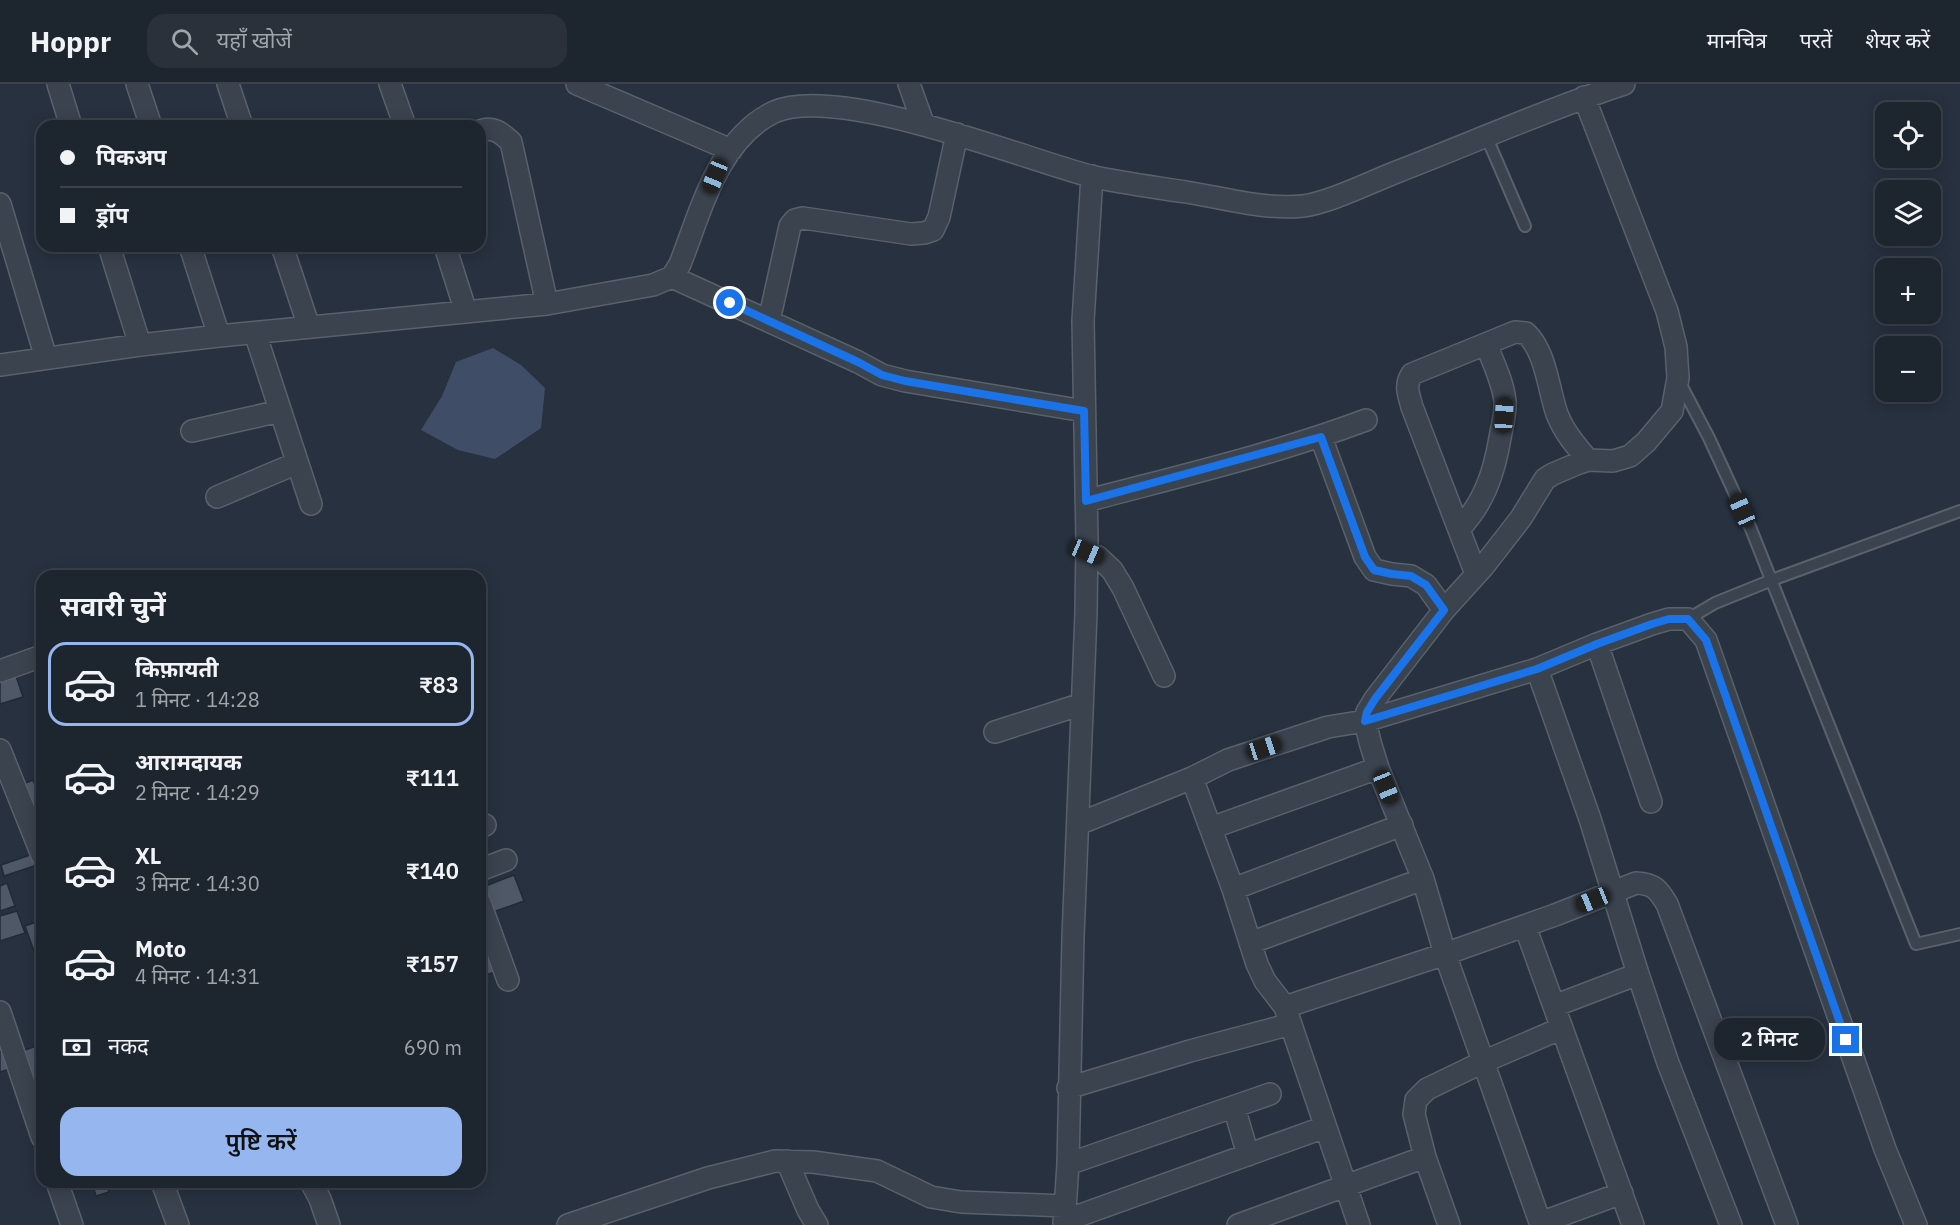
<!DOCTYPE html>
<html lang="hi">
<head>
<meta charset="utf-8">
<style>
  :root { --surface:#1d252f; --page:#2a313b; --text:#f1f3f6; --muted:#a0a5aa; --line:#3b424b; --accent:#96b6f0 }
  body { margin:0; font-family:"IBM Plex Sans","Noto Sans Devanagari",sans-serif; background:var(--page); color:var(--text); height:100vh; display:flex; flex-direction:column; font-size:22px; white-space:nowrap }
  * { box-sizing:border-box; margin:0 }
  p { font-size:20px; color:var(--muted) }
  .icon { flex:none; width:33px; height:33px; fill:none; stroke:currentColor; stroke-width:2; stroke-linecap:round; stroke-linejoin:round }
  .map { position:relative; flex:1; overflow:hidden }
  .drawer { position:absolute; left:36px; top:486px; width:450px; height:618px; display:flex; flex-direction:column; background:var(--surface); border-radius:18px; box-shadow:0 3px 15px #0003,0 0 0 2px var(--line) }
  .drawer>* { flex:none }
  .banner { position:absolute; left:36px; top:36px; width:450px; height:132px; border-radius:18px; box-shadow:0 3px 15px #0003,0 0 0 2px var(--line); display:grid; align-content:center; height:132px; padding:0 24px; background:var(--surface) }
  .controls { position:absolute; left:1875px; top:18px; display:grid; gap:12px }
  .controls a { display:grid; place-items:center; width:66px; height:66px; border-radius:12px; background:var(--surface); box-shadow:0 3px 15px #0003,0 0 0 2px var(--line); font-size:30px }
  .end { position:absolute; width:27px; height:27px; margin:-14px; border:8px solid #1a73e8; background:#fff; box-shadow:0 0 0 3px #fff }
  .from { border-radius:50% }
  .bubble { position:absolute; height:42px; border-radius:18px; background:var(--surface); box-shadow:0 3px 15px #0003,0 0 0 2px var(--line); font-size:20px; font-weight:600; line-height:42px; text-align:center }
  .car { position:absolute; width:18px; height:36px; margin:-18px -9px; border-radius:8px; box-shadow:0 0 4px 2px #0007; background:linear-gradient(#222 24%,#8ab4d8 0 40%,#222 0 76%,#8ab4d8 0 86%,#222 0) }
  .banner b { display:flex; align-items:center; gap:21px; height:57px; font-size:22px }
  .banner b+b { border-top:2px solid var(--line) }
  .banner i { width:15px; height:15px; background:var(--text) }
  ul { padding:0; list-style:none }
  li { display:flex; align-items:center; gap:18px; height:84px; margin:0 12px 9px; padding:0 12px; border:3px solid transparent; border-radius:18px }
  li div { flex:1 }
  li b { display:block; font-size:22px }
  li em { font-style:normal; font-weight:600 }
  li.on { border-color:var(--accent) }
  li>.icon { width:54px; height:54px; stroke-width:1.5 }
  h2 { padding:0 24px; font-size:27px; line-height:72px }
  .pay { display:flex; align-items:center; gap:15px; height:66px; padding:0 24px; font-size:22px }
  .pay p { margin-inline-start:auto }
  .primary-button { display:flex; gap:12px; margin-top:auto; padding:12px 24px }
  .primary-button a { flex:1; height:69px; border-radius:18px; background:var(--accent); color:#111; font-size:24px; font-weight:600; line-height:69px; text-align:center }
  header { display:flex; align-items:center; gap:36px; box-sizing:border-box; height:84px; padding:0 30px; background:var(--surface); border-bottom:2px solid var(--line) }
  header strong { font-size:28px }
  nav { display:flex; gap:33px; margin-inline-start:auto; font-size:21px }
  .search { width:420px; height:54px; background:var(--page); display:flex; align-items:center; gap:15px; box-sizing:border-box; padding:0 21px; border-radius:18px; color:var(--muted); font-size:22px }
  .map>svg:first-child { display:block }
</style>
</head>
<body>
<header>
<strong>Hoppr</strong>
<div class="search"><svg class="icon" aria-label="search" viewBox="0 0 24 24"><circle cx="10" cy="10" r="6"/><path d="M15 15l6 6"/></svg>यहाँ खोजें</div>
<nav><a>मानचित्र</a><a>परतें</a><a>शेयर करें</a></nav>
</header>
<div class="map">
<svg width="1960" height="1141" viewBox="0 0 1960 1141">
  <rect width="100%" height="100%" fill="#27313f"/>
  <path fill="#3f4e66" d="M493,264l28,17 24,23 -4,40 -46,31 -37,-9 -37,-20 21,-34 14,-34z"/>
  <path fill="#4e5867" stroke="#222a36" stroke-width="1.5" d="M42,577v26l-2,1 -9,-23z
    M16,592l7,21 -23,7v-23z
    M42,691v24l-8,-21z
    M33,696l9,23 -11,4 -8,-23z
    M33,770l4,11 -33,11 -3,-11z
    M514,791l10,26 -31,11 -10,-25z
    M7,799l8,23 -15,5v-25z
    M17,827l8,22 -25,8v-25z
    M42,836v53l-17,-47z
    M494,865l7,21 -21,7v-23z
    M42,960v37l-7,2 -13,-32z
    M10,965l6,18 -16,5v-20z
    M92,1098h14l3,10 -13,4z"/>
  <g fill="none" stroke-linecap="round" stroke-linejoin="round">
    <g stroke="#59616c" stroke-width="14">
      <path id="lane" d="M1487,54l38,88
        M1679,297l30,57 42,91 165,415 44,-10
        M1688,535l27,-16 57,-23 188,-69"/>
    </g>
    <g stroke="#59616c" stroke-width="24">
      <path id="street" d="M58,0l13,42
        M137,0l14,42
        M228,0l14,42
        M390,0l15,42
        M577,0l154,66
        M909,0l14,39
        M480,47c14,-5 21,2 31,11l36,162
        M0,120l46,154
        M109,162l31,99
        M190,162l29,90
        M282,162l27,81
        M445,162l21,66
        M672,193l186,85 24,13 23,6 179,30
        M769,237l21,-95 5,-6 8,-2 108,16 13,-1 9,-3 6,-13 18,-83
        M255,249l56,171
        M0,281l140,-20 79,-9 328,-32 106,-19 19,-8 8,-13c21,-53 38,-125 94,-152 64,-28 245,45 316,64 31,7 64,11 96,16 38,6 78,18 117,14 25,-3 66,-23 91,-33 76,-29 153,-64 230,-89
        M192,347l88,-20
        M1321,353l44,120 9,13 18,4 19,2 15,9 18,25
        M217,413l80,-34
        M1086,417c94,-25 189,-47 280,-81
        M1459,445c25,-26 35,-56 41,-91 2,-12 6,-25 5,-37 -2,-19 -12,-39 -19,-57
        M1087,468l11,5 14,13 11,18 41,88
        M1476,490l-64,-167c-3,-12 -8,-21 0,-33l103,-42 11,1c20,19 22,55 31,81 7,18 19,32 31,46
        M1597,560l54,158
        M1537,585l53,150 48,155 30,89 63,162
        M0,587l42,-15
        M995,648l87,-28
        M0,666l42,105
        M1192,694l41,111 24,75 8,17 20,26 74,218
        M1078,740l114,-46 36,-18 100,-33 37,-6 172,-52 60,-25 55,-20 17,-5h19l18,21 179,509 31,76
        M480,742l5,-1
        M1211,744l167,-60
        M480,786l26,-10
        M1233,805l169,-64
        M480,819l28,77
        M1525,842l108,299
        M1250,859l173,-64
        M1554,922l84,-32
        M1285,923l160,-53 110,-39 81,-32c18,1 22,6 31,21l120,321
        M0,928l42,125
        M1068,1004l122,-37 101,-27
        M1234,1023l14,48
        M787,1077l21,49 9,15
        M1068,1080l202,-70
        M57,1098l15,43
        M162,1098l16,43
        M311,1098l9,17 9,26
        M1064,1137l261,-94
        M1540,1139l82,-30
        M568,1141l140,-47 67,-17 38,1 64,9 54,26 30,5 104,4
        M1064,1141l4,-61 5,-227 13,-324 1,-73 -4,-219 9,-145
        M1238,1141l187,-68
        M1449,1141l-24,-68 -11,-43 2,-14 11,-11 56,-27 79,-34
        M1541,1141l-96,-271 -22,-75 -45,-111 -8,-26 -5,-21 2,-9 8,-13 69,-89 39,-43 38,-49 24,-39 8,-5 26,-11 9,-3 25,1 17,-5 16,-14 26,-31 6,-33 -2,-31 -9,-36 -83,-214"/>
    </g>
    <use href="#lane" stroke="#3b434f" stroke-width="10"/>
    <use href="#street" stroke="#3b434f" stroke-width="21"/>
  </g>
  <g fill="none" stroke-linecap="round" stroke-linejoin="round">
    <path stroke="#1a73e8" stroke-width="8" d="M730,219l128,59 24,13 23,6 179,30 2,90 235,-64 44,120 9,13 18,4 19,2 15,9 18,25 -69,89 -8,13 -2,9 172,-52 60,-25 55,-20 17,-5h19l18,21 140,400"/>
  </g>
</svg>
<div class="controls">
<a><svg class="icon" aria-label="locate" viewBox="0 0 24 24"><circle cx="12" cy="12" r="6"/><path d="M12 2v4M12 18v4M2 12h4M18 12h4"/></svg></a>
<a><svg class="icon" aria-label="layers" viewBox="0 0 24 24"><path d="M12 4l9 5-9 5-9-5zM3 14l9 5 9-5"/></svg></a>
<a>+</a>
<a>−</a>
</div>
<i class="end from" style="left:730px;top:219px"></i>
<i class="end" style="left:1846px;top:956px"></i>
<div class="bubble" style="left:1714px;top:934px;width:111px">2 मिनट</div>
<i class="car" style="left:715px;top:92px;rotate:202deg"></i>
<i class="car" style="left:1504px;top:331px;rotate:3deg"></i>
<i class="car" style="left:1742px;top:426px;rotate:336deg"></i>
<i class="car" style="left:1087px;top:468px;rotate:113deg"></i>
<i class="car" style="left:1264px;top:664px;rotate:72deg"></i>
<i class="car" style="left:1386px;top:703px;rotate:158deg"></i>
<i class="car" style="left:1593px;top:816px;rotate:248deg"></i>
<div class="banner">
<b><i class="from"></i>पिकअप</b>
<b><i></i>ड्रॉप</b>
</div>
<section class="drawer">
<h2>सवारी चुनें</h2>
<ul>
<li class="on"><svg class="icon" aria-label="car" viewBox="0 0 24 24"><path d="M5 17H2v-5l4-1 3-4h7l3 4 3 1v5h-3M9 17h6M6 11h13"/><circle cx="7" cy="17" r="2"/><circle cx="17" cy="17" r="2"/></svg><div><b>किफ़ायती</b><p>1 मिनट · 14:28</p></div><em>₹83</em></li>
<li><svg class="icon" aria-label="car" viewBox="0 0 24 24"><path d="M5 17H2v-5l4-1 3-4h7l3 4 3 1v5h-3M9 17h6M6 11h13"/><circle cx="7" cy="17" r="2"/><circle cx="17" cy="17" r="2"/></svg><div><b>आरामदायक</b><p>2 मिनट · 14:29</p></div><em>₹111</em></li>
<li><svg class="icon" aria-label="car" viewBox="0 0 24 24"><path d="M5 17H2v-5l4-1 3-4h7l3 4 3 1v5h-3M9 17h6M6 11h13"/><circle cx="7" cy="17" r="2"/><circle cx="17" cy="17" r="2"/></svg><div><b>XL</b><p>3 मिनट · 14:30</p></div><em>₹140</em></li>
<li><svg class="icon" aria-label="car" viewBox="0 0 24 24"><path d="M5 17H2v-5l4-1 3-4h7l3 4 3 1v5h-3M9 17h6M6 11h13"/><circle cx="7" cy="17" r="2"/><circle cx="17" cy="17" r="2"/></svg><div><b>Moto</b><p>4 मिनट · 14:31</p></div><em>₹157</em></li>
</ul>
<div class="pay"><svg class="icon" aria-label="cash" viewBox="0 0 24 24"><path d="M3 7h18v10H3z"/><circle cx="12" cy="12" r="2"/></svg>नकद<p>690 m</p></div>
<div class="primary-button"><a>पुष्टि करें</a></div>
</section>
</div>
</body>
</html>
